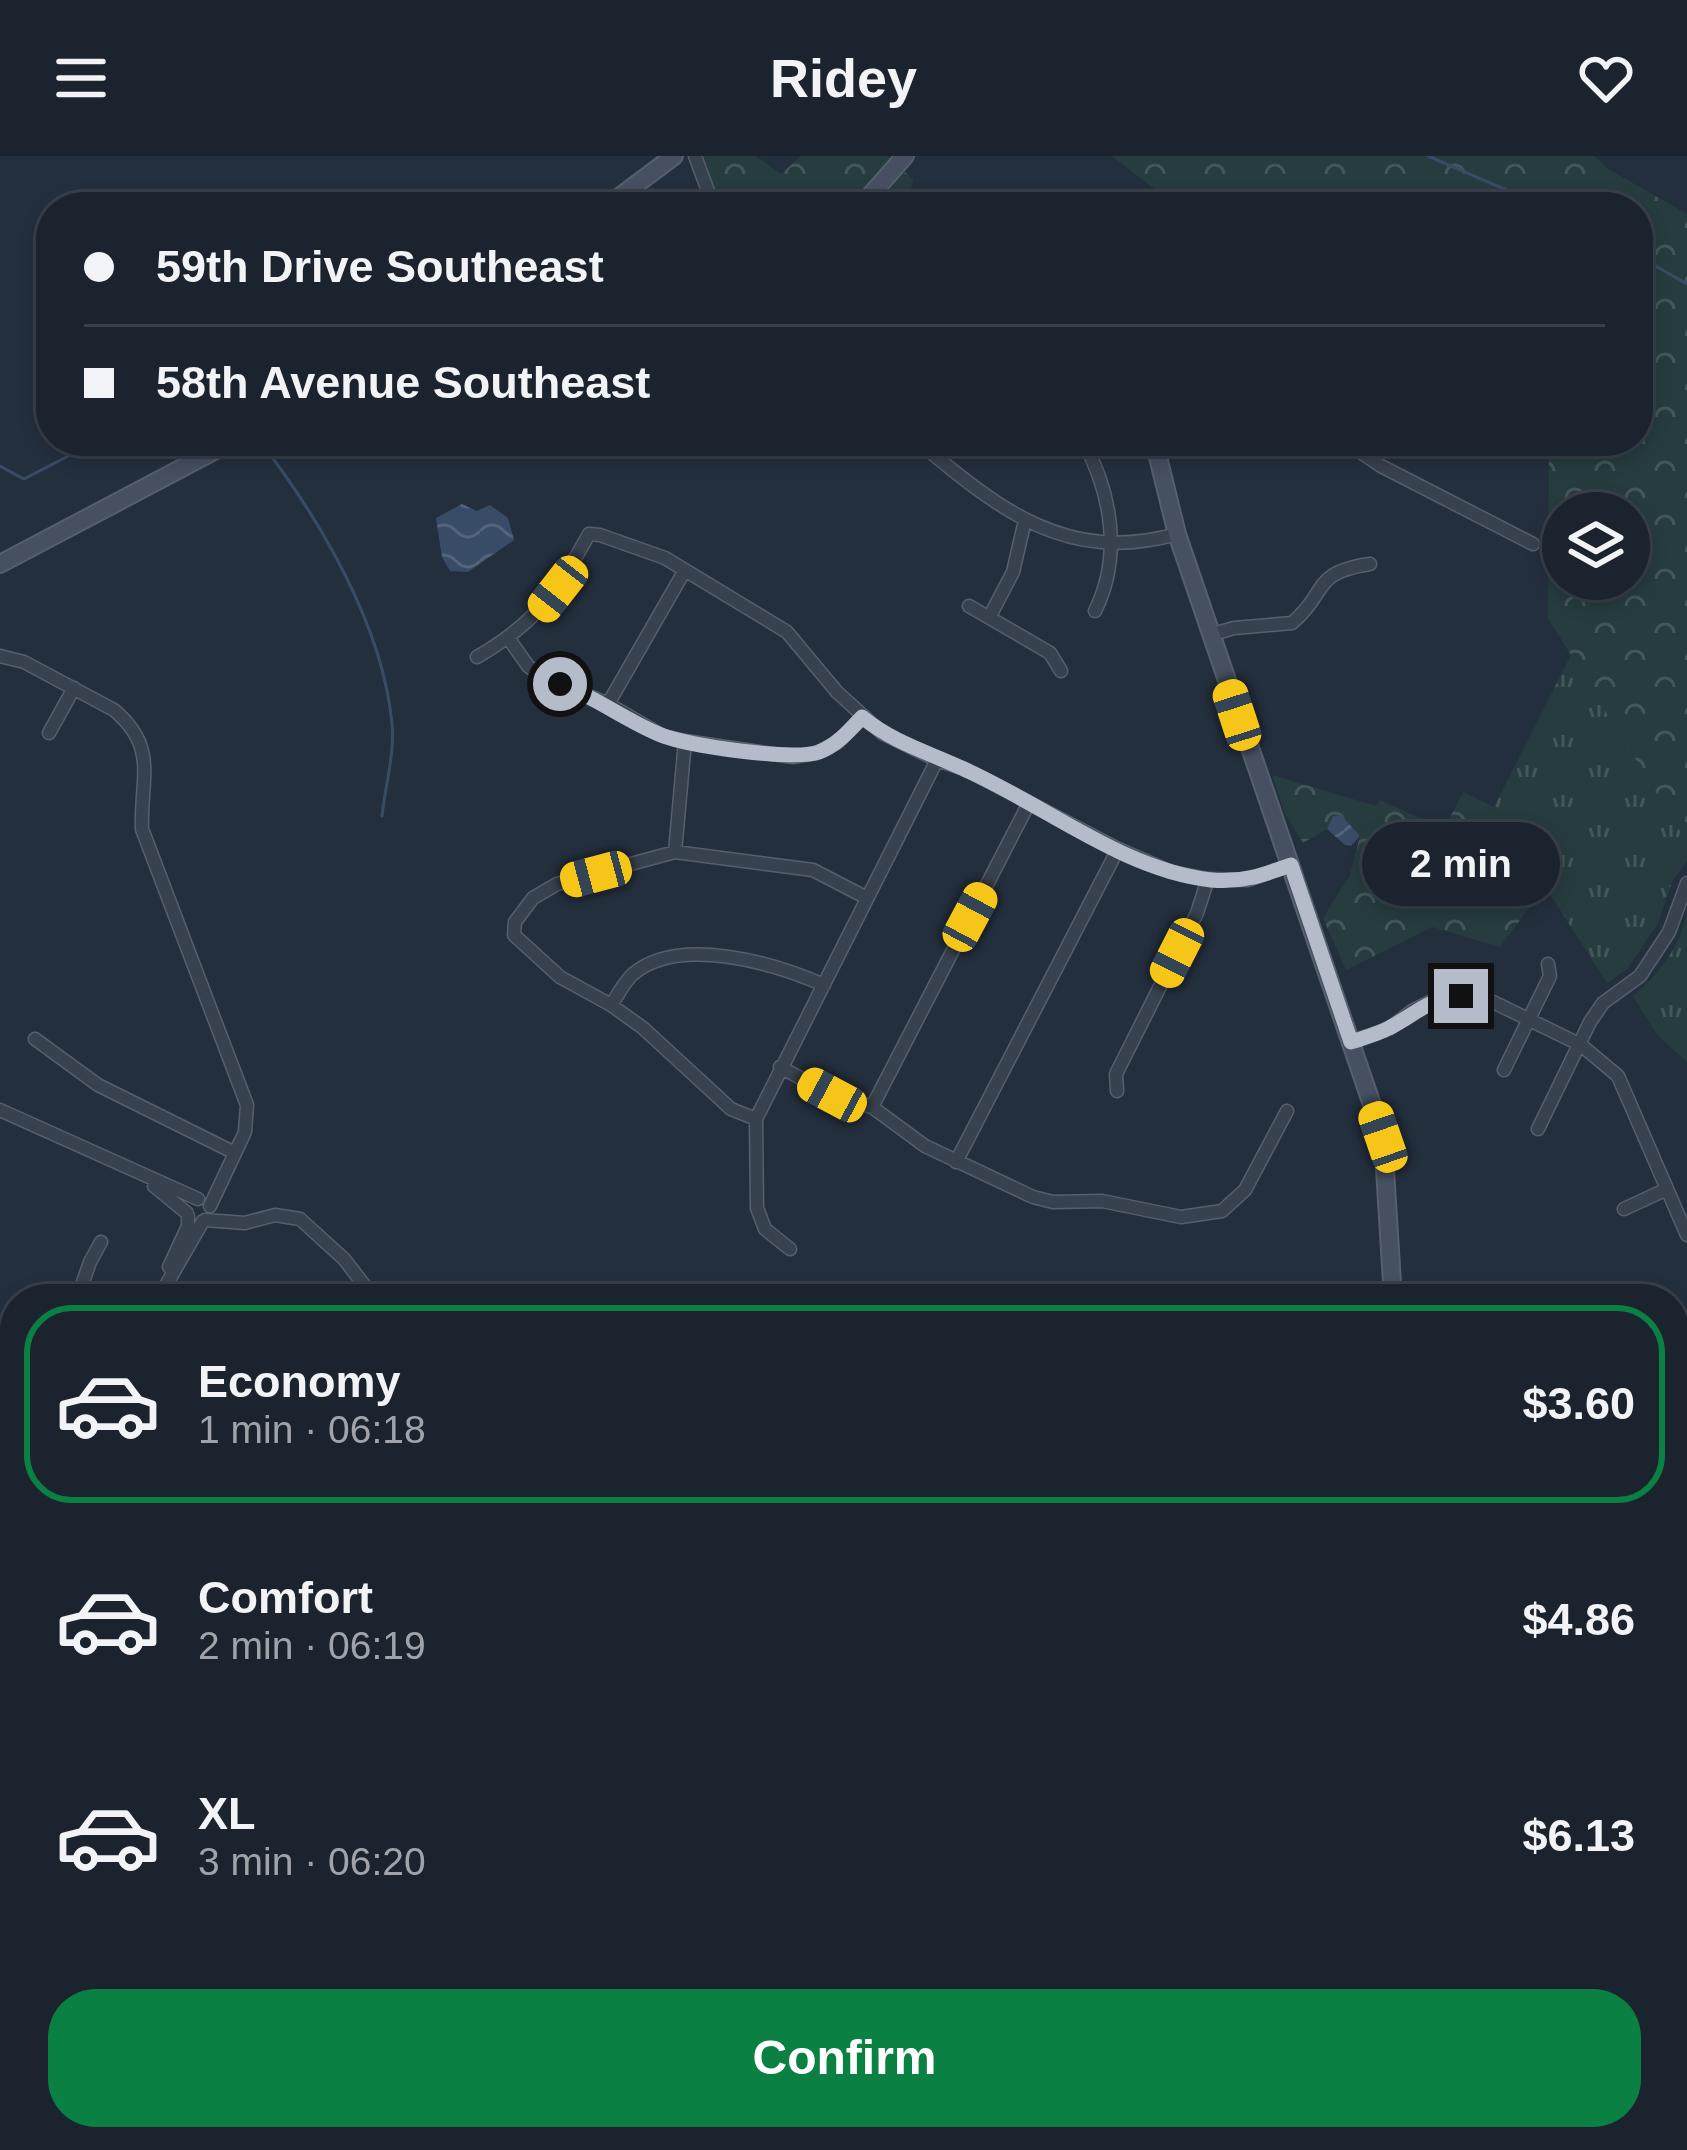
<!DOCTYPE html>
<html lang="en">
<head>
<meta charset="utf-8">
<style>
  :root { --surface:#1b232e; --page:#242b36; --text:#f1f3f6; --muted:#a0a4aa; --line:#39404a; --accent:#0b8043 }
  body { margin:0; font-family:Arial,sans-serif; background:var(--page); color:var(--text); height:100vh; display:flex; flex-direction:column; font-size:45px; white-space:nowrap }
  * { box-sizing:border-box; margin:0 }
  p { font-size:39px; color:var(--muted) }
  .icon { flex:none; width:66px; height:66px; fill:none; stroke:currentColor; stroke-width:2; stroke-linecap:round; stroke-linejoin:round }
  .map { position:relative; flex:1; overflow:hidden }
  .panel { position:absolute; left:0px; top:1128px; width:1689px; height:867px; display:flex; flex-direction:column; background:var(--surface); border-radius:48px 48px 0 0; box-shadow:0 6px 18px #0003,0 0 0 3px var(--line) }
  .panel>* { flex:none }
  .hud { position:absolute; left:36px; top:36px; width:1617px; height:264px; border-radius:48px; box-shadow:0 6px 18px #0003,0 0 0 3px var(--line); display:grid; align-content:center; height:264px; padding:0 48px; background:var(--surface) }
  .fabs { position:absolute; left:1542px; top:336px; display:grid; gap:24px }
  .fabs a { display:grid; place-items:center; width:108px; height:108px; border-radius:50%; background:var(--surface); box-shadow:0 6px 18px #0003,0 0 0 3px var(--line); font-size:60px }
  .end { position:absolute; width:54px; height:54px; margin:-27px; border:15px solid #b4bcc9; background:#111; box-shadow:0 0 0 6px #111 }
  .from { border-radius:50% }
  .bubble { position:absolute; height:84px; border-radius:42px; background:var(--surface); box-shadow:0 6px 18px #0003,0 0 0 3px var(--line); font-size:39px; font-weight:700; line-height:84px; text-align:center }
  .car { position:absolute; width:36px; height:72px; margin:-36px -18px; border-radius:15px; box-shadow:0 0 9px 3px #0007; background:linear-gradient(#f5c518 24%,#345 0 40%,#f5c518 0 76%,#345 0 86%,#f5c518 0) }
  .hud b { display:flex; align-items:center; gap:42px; height:114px; font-size:45px }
  .hud b+b { border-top:3px solid var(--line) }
  .hud i { width:30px; height:30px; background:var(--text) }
  ul { padding:21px 0 0; list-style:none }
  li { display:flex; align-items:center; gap:36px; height:198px; margin:0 24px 18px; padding:0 24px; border:6px solid transparent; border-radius:48px }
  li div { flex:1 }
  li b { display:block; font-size:45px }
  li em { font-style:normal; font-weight:700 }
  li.selected { border-color:var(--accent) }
  li>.icon { width:108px; height:108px; stroke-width:1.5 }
  .primary-button { display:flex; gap:24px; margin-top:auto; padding:24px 48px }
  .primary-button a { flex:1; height:138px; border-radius:48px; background:var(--accent); color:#fff; font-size:48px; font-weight:700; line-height:138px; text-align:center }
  header { display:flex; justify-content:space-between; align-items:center; height:156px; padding:0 48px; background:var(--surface); font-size:54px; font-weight:700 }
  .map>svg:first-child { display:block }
</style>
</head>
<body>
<header><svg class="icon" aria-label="menu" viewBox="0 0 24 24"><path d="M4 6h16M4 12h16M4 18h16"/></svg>Ridey<svg class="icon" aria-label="heart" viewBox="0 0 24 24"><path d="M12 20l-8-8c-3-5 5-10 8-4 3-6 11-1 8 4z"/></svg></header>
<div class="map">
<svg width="1687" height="1994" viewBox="0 0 1687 1994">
  <defs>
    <pattern id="grass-tufts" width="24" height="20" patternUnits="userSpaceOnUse" patternTransform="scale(3)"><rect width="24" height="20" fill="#263c3f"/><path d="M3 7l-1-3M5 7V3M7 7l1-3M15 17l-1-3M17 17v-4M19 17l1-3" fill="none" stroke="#435659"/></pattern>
    <pattern id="forest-crowns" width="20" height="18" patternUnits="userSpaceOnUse" patternTransform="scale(3)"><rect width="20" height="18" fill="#263c3f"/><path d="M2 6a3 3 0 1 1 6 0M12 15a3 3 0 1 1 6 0" fill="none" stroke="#435659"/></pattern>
    <pattern id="water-waves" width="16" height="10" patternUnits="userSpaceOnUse" patternTransform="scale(3)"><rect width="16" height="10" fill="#394c67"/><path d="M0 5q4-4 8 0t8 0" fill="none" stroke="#53647b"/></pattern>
  </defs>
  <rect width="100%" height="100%" fill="#242f3e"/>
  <path fill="url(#grass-tufts)" d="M1571,499l116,187v19l-15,21 -14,41 -30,45 -21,15 -113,-176z
    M1687,757v149l-30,-27 -24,-39c25,-21 48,-50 54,-83z"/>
  <path fill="url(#forest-crowns)" fill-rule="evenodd" d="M703,0h52l26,18 20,-18h86l26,23 -3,16 -11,12h-185l2,-11z
    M1112,0h482l14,13 79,45v628l-139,-224 1,-177h89v-234h-460zM1629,357v66h-66v-66z
    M1272,619l104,31 4,-6 64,29 19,-37 31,15 51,79 -45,61 -68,-20 -86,43 -23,-52 27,-43 10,-39 -19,-21 -8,1 -6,13 -24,14 -18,-29z
    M0,1770l15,7v117l-14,6z"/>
  <path fill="url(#water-waves)" d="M462,348l15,7 13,-6 18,13 6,22 -46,32 -18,-1 -8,-14 -6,-39z
    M1341,659l19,21 -9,10 -6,-1 -18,-16 6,-13z"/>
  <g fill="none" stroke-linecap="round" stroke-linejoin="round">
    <path stroke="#394c67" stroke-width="3" d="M1428,0l118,51
      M1638,100l49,28
      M260,285c59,77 123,184 132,283 3,29 -7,63 -10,92
      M0,310l24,13 73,-38"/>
    <g stroke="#565f6c" stroke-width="15">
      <path id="minor" d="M695,0l16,43 -4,8
        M917,285c81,67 148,124 260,93
        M1083,285c29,53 39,116 12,170
        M1344,285l37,25 152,78
        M969,450l81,47 11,18
        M990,460l23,-44 12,-52
        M1210,479l24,-7 58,-5c37,-31 18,-50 78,-59
        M509,483l19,27 17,12 63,26 55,32 22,5 108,16 24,-4 21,-11 25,-25
        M0,500l24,6 90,48c45,38 26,69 28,119l105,276 -2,27 -35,74
        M477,501c59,-34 80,-65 112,-123l11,1 65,23 122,74 50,60 45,41 55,27 28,9 153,80 53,23 37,7 40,1 43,-15
        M608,548l77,-134
        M49,577l25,-45
        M675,696l10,-111
        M611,849c7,-10 13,-23 22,-31 46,-39 141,-11 191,11
        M35,883l63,46 137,68
        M1351,886l39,-14 22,-17 24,-12 25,-3 32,6 88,43 37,31 69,159
        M780,911l52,28 40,12 53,39 108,51 20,5 49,-1 79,16 41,-6 23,-21 42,-79
        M1504,914l46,-94 -2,-12
        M1117,935l-1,-17 81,-161 11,-34
        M872,951l157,-304
        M0,954l198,89
        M756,963l-25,-10 -88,-81 -32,-23 -51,-28 -46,-42 1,-13 18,-24 24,-14 118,-32 138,18 54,28
        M1538,973l52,-107 13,-19 37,-27 29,-44 18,-49
        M956,1006l162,-313
        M154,1030l33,27
        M1624,1053l43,-20
        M205,1064l40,3 30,-8 25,4 44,40 31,40
        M790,1093l-25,-20 -8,-21 -1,-89 181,-359
        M169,1111l19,-41v-10
        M77,1143l13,-37 11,-20
        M158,1143l45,-78
        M0,1199l15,7
        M1674,1291l13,3
        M0,1454l15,-29
        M0,1529l15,7
        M1674,1594l13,-3
        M0,1636l15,-28
        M1674,1780v35
        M0,1947l15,7
        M1347,1980h1
        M454,1994l5,-14
        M660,1994l15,-14
        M769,1994l7,-14
        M820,1994l7,-14
        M956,1994l7,-14"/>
    </g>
    <g stroke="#565f6c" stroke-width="16">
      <path id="tertiary" d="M0,1598l15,7
        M785,1980l29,14
        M43,1994l7,-14"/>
    </g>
    <g stroke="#565f6c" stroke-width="20">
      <path id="secondary" d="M606,51l68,-51
        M860,51l45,-51
        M1154,285l23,93 206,603 10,162
        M0,408l233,-123
        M1623,1980l2,14"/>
    </g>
    <use href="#minor" stroke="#38414e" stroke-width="12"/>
    <use href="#tertiary" stroke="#38414e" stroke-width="14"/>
    <use href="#secondary" stroke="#465061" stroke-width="16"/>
  </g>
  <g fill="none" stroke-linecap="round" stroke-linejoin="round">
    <path stroke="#b4bcc9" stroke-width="15" d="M560,528c36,13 66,37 101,51 28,11 131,26 158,17 18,-7 30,-21 43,-35 33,27 69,36 106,54 78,35 156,99 243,109 30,3 52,-5 80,-15l60,177c12,-4 27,-8 38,-14 31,-16 34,-27 72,-32"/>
  </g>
</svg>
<div class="fabs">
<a><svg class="icon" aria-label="layers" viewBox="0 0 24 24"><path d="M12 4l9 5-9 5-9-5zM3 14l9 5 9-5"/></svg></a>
</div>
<i class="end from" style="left:560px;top:528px"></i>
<i class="end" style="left:1461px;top:840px"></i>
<div class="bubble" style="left:1362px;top:666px;width:198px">2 min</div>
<i class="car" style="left:558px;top:433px;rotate:218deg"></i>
<i class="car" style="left:1237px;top:559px;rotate:342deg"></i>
<i class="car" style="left:596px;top:718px;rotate:255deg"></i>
<i class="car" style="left:970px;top:761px;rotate:28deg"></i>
<i class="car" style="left:1177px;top:797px;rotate:207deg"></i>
<i class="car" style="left:832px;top:939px;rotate:298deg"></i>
<i class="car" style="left:1383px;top:981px;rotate:341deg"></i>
<div class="hud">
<b><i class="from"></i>59th Drive Southeast</b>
<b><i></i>58th Avenue Southeast</b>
</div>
<section class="panel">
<ul>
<li class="selected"><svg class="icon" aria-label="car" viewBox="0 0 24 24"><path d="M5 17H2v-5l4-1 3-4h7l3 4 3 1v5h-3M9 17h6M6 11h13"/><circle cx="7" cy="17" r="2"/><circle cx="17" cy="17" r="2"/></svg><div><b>Economy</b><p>1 min · 06:18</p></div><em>$3.60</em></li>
<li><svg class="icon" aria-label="car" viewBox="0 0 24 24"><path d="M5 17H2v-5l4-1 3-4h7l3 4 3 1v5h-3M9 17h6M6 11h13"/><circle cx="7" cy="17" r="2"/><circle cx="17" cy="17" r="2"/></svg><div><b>Comfort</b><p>2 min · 06:19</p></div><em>$4.86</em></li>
<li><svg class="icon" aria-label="car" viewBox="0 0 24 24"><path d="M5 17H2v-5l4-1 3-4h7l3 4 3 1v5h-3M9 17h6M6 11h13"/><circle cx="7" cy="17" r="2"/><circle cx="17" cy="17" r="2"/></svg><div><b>XL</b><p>3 min · 06:20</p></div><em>$6.13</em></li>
</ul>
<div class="primary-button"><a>Confirm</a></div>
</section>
</div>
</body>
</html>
